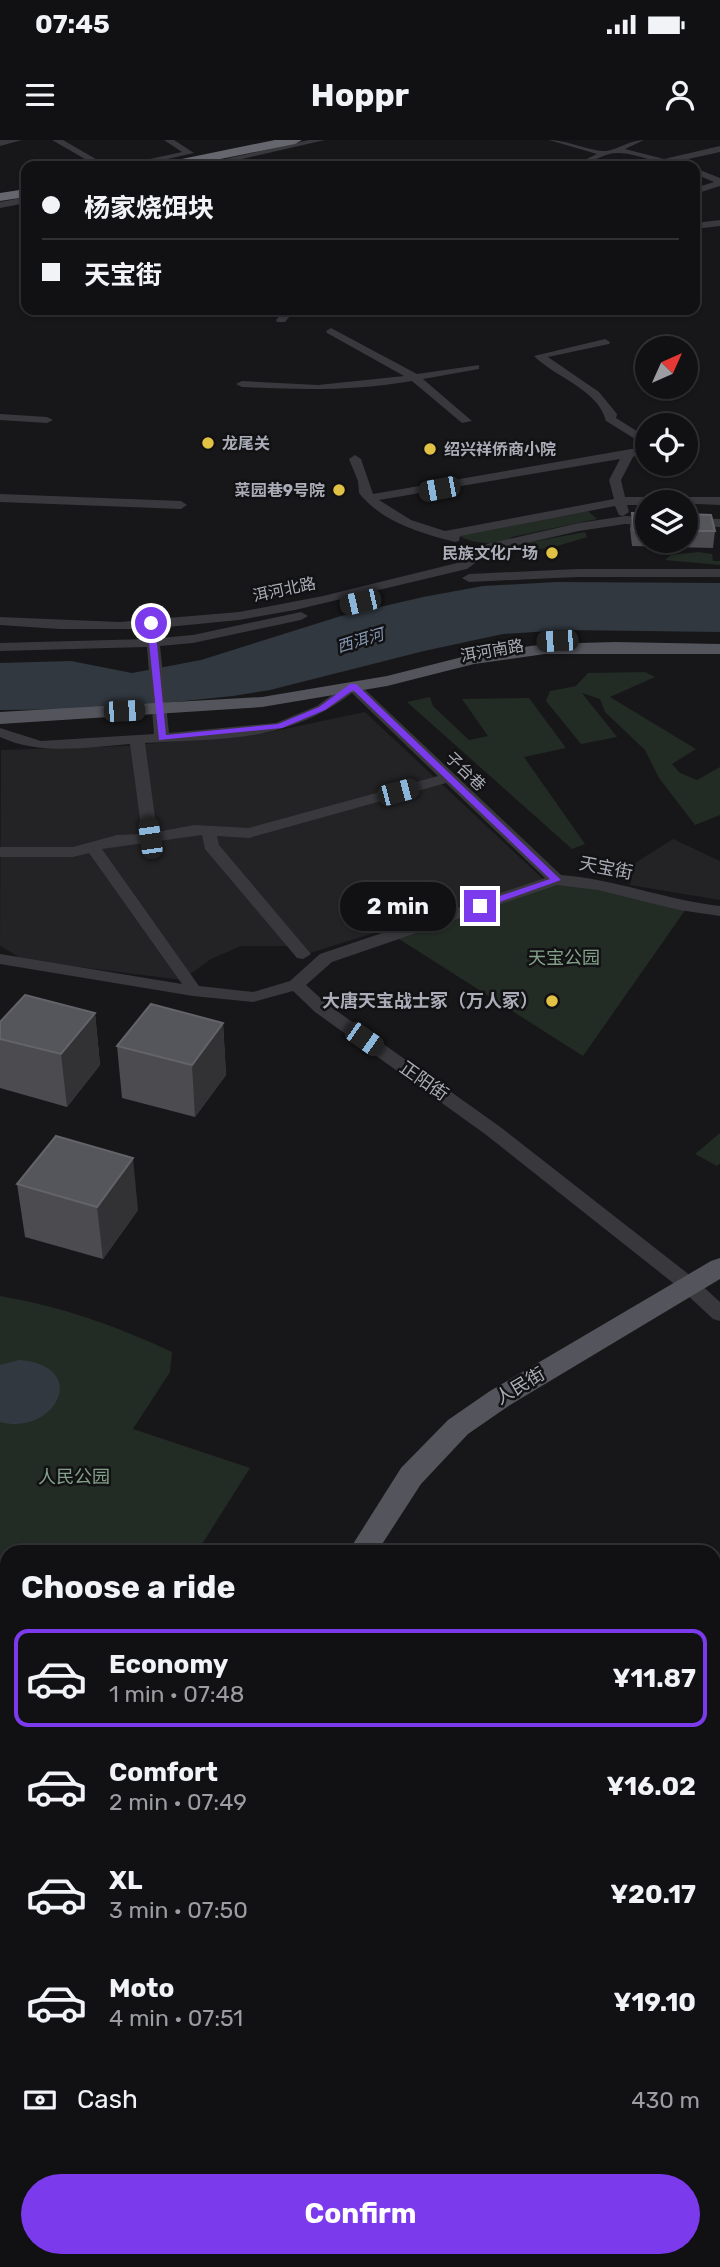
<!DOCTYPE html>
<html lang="en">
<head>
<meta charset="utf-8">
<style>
  :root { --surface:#111113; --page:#1a1a1c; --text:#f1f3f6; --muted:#9c9da0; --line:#303133; --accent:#7c3aed }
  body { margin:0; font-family:Rubik,"Noto Sans SC",sans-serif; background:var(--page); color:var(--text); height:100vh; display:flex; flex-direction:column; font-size:26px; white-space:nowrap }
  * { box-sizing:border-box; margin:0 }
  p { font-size:23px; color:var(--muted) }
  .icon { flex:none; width:38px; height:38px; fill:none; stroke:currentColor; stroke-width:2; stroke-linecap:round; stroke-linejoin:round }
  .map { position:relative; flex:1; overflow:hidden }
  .side { position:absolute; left:0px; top:1405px; width:721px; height:723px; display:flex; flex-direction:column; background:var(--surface); border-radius:21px 21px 0 0; box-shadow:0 2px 5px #0004,0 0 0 2px var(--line) }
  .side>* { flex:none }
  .hud { position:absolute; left:21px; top:21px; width:679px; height:154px; border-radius:14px; box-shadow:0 2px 5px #0004,0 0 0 2px var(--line); display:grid; align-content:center; height:154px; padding:0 21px; background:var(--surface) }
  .needle { width:46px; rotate:45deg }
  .tools { position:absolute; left:635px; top:196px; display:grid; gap:14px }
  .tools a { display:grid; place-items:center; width:63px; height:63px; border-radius:50%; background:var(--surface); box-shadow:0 2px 5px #0004,0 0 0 2px var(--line); font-size:35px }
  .end { position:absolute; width:32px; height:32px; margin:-16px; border:9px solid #7c3aed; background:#fff; box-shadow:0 0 0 4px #fff }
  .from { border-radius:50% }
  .bubble { position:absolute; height:49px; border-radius:24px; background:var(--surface); box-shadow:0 2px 5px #0004,0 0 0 2px var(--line); font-size:23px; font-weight:700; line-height:49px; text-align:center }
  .car { position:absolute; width:21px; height:42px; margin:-21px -10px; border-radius:9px; box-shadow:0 0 5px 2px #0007; background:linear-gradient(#222 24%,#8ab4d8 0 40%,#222 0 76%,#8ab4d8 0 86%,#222 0) }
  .hud b { display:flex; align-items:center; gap:24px; height:66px; font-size:26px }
  .hud b+b { border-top:2px solid var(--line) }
  .hud i { width:18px; height:18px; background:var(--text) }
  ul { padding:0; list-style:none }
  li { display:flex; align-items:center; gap:21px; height:98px; margin:0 14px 10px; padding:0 7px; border:4px solid transparent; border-radius:14px }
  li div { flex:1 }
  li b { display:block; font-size:26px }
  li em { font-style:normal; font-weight:700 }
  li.selected { border-color:var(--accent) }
  li>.icon { width:63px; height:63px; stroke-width:1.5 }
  h2 { padding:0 21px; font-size:32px; line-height:84px }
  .pay { display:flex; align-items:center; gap:18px; height:77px; padding:0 21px; font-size:26px }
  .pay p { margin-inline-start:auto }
  .primary-button { display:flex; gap:14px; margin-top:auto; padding:14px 21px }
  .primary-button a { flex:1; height:80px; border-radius:42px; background:var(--accent); color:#fff; font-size:28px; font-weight:700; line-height:80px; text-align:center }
  .status { display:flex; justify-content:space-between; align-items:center; height:49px; padding:0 35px; background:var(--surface); direction:ltr }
  .status svg { height:19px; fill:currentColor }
  header { display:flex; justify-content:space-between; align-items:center; height:91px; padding:0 21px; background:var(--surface); font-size:32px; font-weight:700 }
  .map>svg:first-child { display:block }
</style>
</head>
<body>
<div class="status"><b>07:45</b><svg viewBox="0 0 49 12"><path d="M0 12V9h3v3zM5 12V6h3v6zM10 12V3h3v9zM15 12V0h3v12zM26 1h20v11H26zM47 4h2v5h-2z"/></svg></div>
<header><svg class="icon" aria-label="menu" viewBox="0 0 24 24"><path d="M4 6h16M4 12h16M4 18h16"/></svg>Hoppr<svg class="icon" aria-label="person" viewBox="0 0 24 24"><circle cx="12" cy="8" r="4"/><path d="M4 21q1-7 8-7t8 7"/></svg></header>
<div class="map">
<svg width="720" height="2127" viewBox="0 0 720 2127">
  <rect width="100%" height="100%" fill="#171719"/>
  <path fill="#232325" d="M365,572l179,168 -234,73 -21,-7h-48l-30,13 -29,21 -158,-20 -24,-14 1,-196 123,-4 141,-13z
    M673,699l47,22v39l-90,-15 5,-22z"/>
  <path fill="#232b25" d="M588,371l9,8 -85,18c-13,11 -41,6 -55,-2z
    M585,392l2,5c-19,5 -44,17 -62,10l1,-4z
    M699,412l13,2 1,7h7v4l-55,-5 6,-5z
    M645,532l10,5 -45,20 86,52 -24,15 8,9 17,7 23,-13v48l-25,10 -36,-47 -14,-28 -40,-38 -5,-13 -18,-6 35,44 -36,7 -35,-43 4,-10 26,-5 12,-13z
    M430,557l3,9 36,34 19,-4 -26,-37 67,-1 37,50 -42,9 61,87 -13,5 -165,-147z
    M558,744h29l99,25 -103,147 -184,-117z
    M720,993v30l-3,3 -22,-12z
    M0,1156c60,10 117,30 172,56l-2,20 -37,57 117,39 -53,84h-190v170l-7,-4z"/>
  <path fill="#313840" d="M556,442l164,1v49l-155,-2 -62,4 -79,17 -154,39 -37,6 -128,13 -105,1v-47l71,-2 61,12 69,-13 140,-44 82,-19 60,-11z
    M19,1220c74,6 35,77 -19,62v-57z"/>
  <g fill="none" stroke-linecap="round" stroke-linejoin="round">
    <path fill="#38383d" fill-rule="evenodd" d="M0,0h22l-22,6z
      M52,0h11l45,26h-11z
      M164,0h10l20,13 -58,13h-18l64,-14z
      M309,0h16l-114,26h-17z
      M549,0c18,0 43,12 57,11 13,-2 24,-11 38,-11l-19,9 39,10 56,-13v6l-45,10 8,4c-22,0 -42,-12 -64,-13 -16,-1 -31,13 -47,13l25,-12z
      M695,28l25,10v8l-25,8v-6l19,-6 -19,-8z
      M26,57v6l-26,5v-6z
      M720,80v6l-25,3v-6z
      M285,170h10l-10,12h-8l-1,-2z
      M331,188l86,46 62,-9v4l-56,10 49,42 -10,2 -50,-42c-57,10 -112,9 -170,6l-6,-3 6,-3 76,4 86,-9 -77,-43 -1,-2z
      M605,199l5,3 -1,2 -61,13 51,35 18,22 -1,4 32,20v9l-42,-26c-8,-32 -50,-43 -72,-65z
      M0,274l47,3 6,3 -6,3 -47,-3z
      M637,308l6,4 -10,5 -12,23 4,17h95v8l-72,-3v3h-21l2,7 -6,4 -4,-1 -4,-9 -155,30 -1,5 -4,1c-35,-9 -73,-20 -96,-49l-1,-12 -9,-22 6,-4 6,4 12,35zM620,319l-11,21 5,19 -169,32 -34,-11 -32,-20z
      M0,354l181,7 6,4 -6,4 -181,-7z
      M625,376l23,1v8l-23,-1 -46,7 -88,20 -24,18 -172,41 -56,10 -82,8 2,10 34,-3 108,-23 7,4 -7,4 -108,23 -33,3 9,87 107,-10 41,-17 31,-23h10l203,192c54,4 105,25 159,31v10l-41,-6 -81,-20 -41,-5 -225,77 -26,23 21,19 172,122 197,154 24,22v19l-7,-2 -31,-29 -197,-156 -170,-122 -22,-21 -40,11 -60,-6 -193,-32v-10l182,30 -93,-131 -16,4h-73v-10h73l44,-12 25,-1 -12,-90c-43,3 -89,12 -130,-7v-9l41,13 113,-7 -7,-87 -147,4v-8l146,-4 1,-10h-88l-59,-4v-8l120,5 119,-10 84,-16 134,-33 30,-19 92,-21zM352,553l86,83 -189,52 -55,-3 -37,7 -12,-89c79,-5 141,0 207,-50zM446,643l99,95 -225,76 -30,27 -37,11 -54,-6 -97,-137 100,-14 3,14 92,109 6,1 8,-5 -92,-109 -2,-9 32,2z
      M686,378l34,1v8l-34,-1z
      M577,429h143v8h-143l-108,5 -7,-4 7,-4z"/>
    <path fill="#54555c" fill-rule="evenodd" d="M615,502l105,2v10h-175l-71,10 -87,22 -125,21 -262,17v-12l262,-15 125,-21 87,-22 71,-10z
      M720,1118v21l-210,126 -42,29 -47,50 -44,68h-29l53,-84 47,-48 42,-29 221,-130z
      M0,1589l7,3v30l-7,-3z
      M0,1634l7,2v31l-7,-2z
      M7,1968v42l-7,3v-42z
      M7,2045v45l-7,3v-46z
      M714,2064l6,3v39l-6,-3z
      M669,2121h43l3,6h-43z"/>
    <path fill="#65666e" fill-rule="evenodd" d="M275,0h27l-7,4 -109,22h-26l7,-4z
      M26,49v8l-26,4v-8z"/>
  </g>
  <path fill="#4b4b50" d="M632,373l16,1v27h38v-27l29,17 -2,17 -81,-2 -2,-17z
    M95,873l5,52 -33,42 -67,-19v-66z
    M223,883l3,52 -31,42 -73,-19 -5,-52z
    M17,1044l121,26 -35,49 -78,-22z"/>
  <path fill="#323235" d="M95,873l5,52 -33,42 -6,-53z
    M223,883l3,52 -31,42 -3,-52z
    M133,1018l5,52 -35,49 -6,-52z"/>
  <path fill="#55565b" stroke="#636369" stroke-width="2" d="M632,373l16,1v16h-14z
    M686,374l25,1 4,16h-29z
    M25,855l70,18 -34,41 -61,-15v-17z
    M151,864l72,19 -31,42 -75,-19z
    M56,996l77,22 -36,49 -80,-23z"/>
  <path fill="#7c3aed" d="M151,481l4,2 11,112 112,-11 41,-17 31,-23h6l205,196 -78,28h-7v-4l74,-25 -197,-189 -28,20 -43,18 -123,12 -12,-117z"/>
  <g fill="#e2c245" stroke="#121214" stroke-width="2.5">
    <circle cx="208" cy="303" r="7"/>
    <circle cx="430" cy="309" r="7"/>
    <circle cx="339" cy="350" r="7"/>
    <circle cx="552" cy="413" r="7"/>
    <circle cx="552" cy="861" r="7"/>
  </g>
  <g text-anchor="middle" stroke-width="5" stroke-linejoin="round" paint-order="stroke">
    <g font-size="16" font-weight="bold" fill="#aaacb7" stroke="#121214" text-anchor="start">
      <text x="222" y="309">龙尾关</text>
      <text x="444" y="315">绍兴祥侨商小院</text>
      <text x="325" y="356" text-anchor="end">菜园巷9号院</text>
      <text x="538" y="419" text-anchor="end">民族文化广场</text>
    </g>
    <g font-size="16" fill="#aaacb7" stroke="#121214">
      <text transform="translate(284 449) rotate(-12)" y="6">洱河北路</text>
      <text transform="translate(492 510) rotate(-10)" y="6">洱河南路</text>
      <text transform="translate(466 631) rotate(44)" y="6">子台巷</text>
    </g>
    <g font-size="16" font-style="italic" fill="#8495af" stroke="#121214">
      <text transform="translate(360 500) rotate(-17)" y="6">西洱河</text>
    </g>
    <g font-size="18" fill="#aaacb7" stroke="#121214">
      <text transform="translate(606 728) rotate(11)" y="6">天宝街</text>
      <text transform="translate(424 941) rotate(35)" y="6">正阳街</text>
      <text transform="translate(520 1246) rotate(-31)" y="6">人民街</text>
    </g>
    <g font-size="18" fill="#83a189" stroke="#121214">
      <text x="564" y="824">天宝公园</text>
      <text x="74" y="1343">人民公园</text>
    </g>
    <g font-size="18" font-weight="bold" fill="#aaacb7" stroke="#121214" text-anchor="end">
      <text x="538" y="867">大唐天宝战士冢（万人冢）</text>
    </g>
  </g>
</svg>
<div class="tools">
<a><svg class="needle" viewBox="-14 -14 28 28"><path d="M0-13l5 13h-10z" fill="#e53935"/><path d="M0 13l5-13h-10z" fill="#9c9da0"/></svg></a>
<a><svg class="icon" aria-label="locate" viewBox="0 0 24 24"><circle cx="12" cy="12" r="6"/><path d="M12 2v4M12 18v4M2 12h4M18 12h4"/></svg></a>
<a><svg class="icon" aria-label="layers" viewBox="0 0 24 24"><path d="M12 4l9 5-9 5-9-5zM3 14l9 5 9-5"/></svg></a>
</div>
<i class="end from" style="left:151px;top:483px"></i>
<i class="end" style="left:480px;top:766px"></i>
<div class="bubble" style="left:340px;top:742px;width:116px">2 min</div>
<i class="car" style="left:439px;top:349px;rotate:259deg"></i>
<i class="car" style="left:360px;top:462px;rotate:257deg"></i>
<i class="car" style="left:557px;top:501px;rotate:267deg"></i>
<i class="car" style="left:124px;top:571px;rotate:87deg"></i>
<i class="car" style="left:398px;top:652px;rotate:75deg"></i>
<i class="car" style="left:150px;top:698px;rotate:352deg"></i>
<i class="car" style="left:364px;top:899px;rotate:125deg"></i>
<div class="hud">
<b><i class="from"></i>杨家烧饵块</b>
<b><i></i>天宝街</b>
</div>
<section class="side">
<h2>Choose a ride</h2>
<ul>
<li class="selected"><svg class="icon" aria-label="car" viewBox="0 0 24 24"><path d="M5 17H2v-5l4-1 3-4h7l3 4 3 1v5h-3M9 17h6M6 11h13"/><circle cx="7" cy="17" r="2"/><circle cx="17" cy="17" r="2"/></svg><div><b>Economy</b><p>1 min · 07:48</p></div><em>¥11.87</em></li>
<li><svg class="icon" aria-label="car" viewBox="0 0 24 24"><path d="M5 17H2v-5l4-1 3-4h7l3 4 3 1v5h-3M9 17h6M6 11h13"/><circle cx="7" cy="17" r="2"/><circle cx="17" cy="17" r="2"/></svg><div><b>Comfort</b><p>2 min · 07:49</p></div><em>¥16.02</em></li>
<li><svg class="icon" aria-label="car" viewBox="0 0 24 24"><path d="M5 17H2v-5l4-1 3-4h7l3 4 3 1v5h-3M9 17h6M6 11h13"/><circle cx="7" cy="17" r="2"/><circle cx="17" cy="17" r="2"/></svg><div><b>XL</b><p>3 min · 07:50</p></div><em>¥20.17</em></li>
<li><svg class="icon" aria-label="car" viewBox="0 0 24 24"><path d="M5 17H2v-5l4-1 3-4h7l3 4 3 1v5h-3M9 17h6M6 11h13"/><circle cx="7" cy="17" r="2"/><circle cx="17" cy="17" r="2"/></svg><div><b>Moto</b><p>4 min · 07:51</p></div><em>¥19.10</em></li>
</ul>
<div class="pay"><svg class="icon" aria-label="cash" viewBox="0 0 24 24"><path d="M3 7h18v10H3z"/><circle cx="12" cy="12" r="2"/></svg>Cash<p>430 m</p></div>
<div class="primary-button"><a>Confirm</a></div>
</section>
</div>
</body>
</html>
